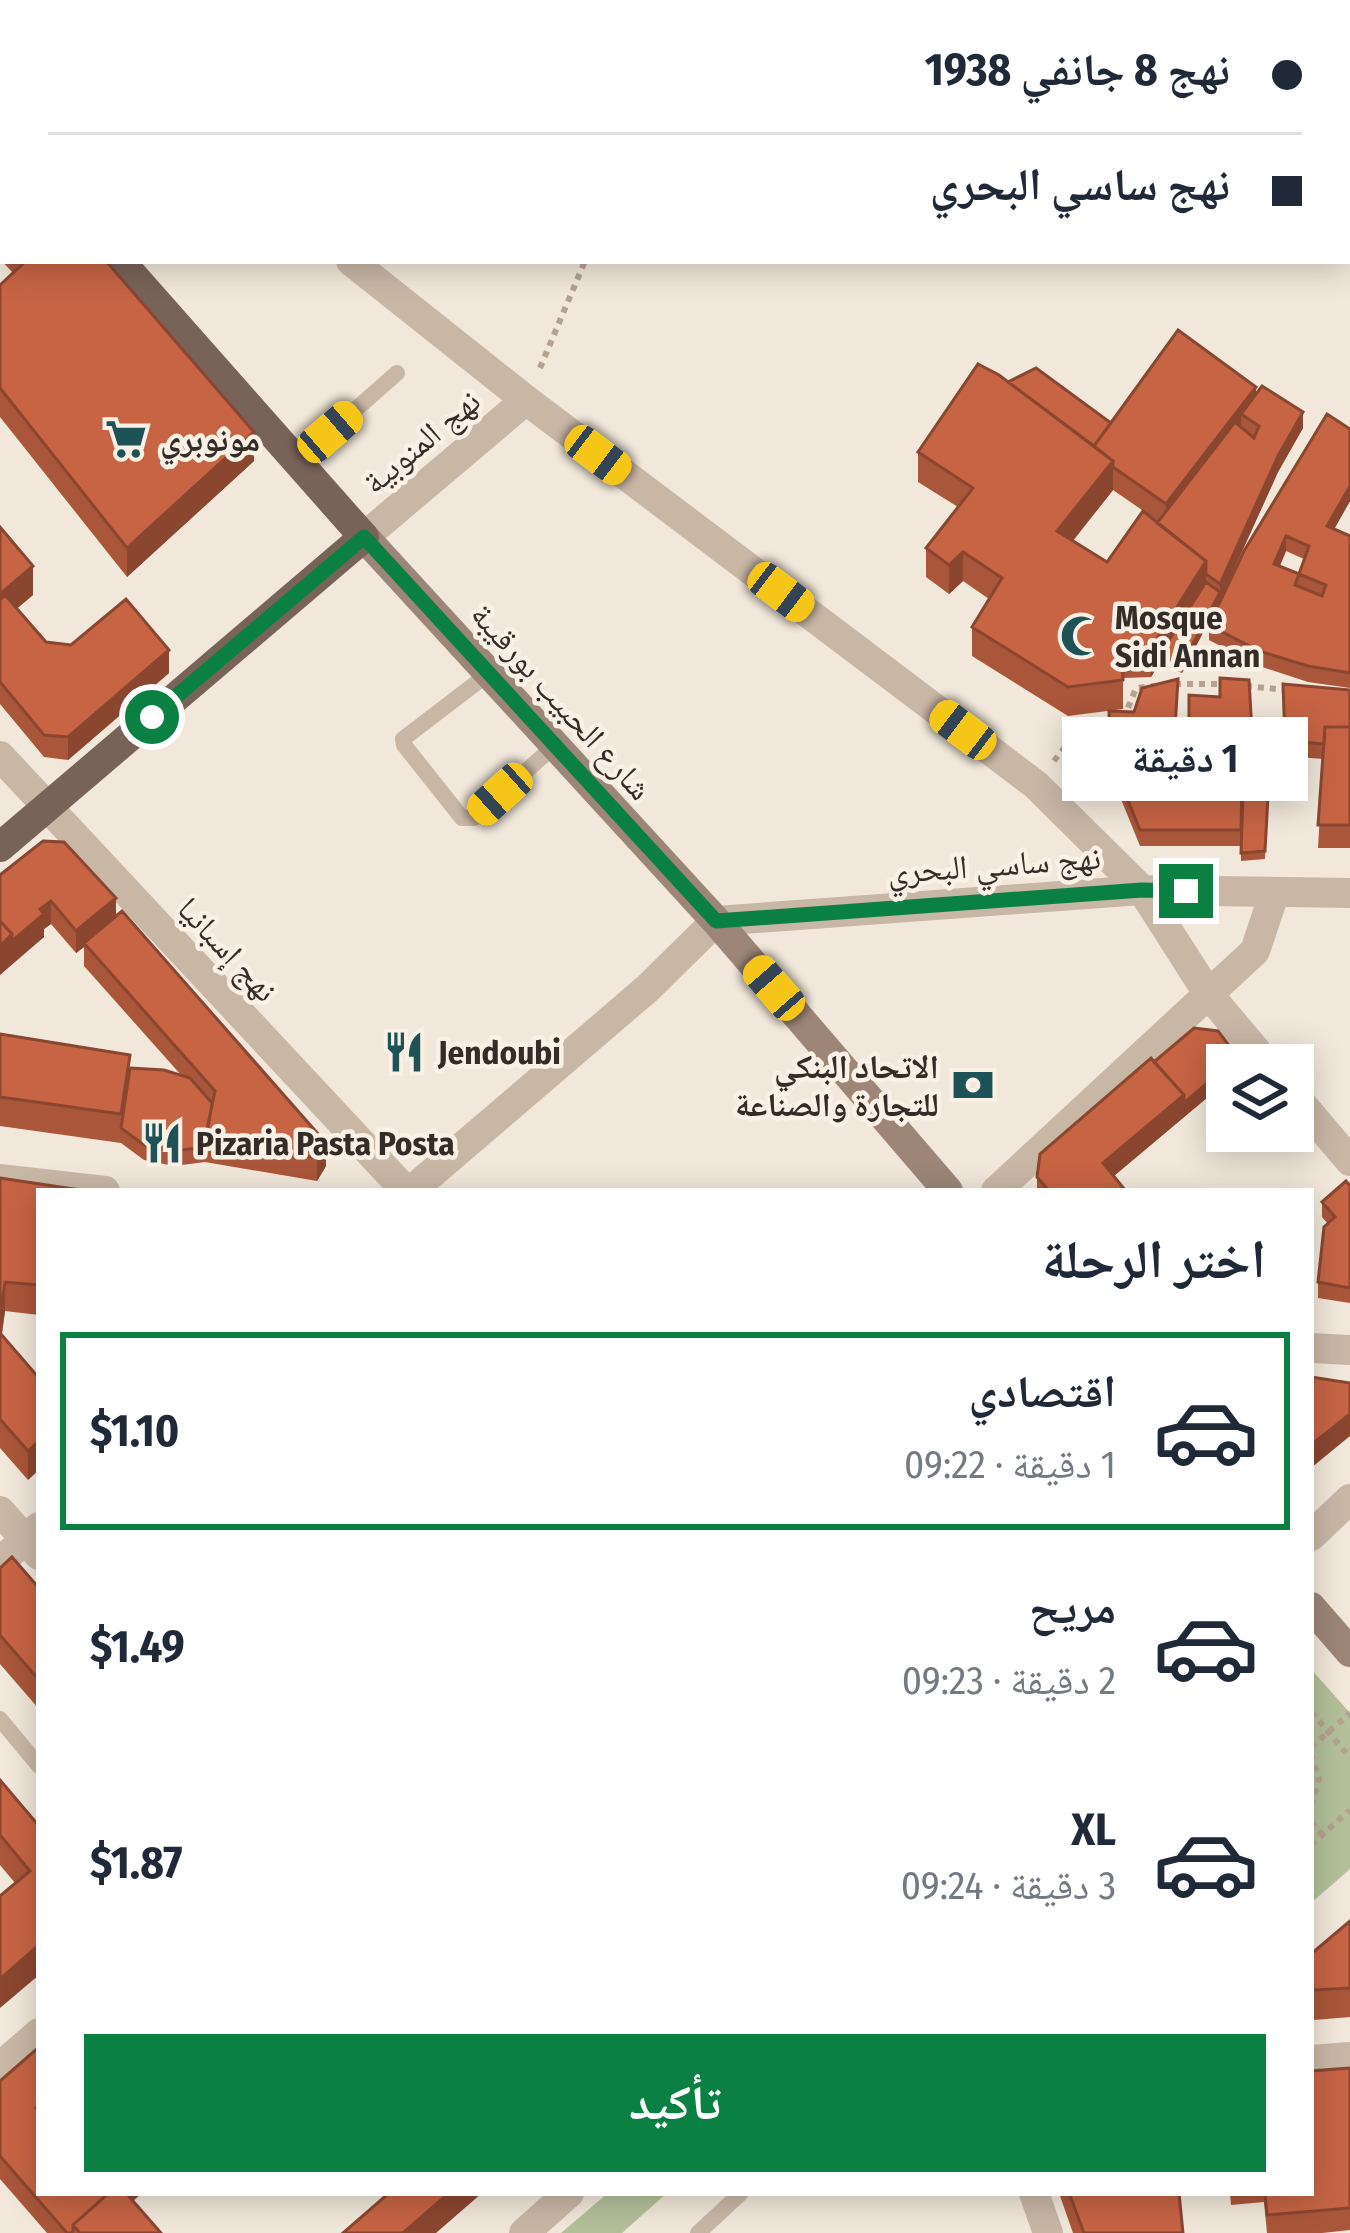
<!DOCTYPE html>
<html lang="ar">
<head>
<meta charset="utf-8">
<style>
  :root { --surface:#fff; --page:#f2f2f3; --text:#1f2937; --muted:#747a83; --line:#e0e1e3; --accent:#0b8043 }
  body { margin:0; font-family:"Fira Sans Condensed","Noto Naskh Arabic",sans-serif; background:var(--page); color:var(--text); direction:rtl; height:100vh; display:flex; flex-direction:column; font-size:45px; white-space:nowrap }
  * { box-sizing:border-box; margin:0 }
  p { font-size:39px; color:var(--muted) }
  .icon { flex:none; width:66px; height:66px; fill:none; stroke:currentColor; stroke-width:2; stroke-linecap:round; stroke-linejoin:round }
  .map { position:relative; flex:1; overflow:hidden; direction:ltr }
  .side { position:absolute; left:36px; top:1188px; width:1278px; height:1008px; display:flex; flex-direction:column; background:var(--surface); border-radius:0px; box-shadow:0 6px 30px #0003; direction:rtl }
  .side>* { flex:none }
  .guide { position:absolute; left:0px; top:0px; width:1350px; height:264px; box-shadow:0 6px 30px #0003; direction:rtl; display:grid; align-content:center; height:264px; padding:0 48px; background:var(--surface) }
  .tools { position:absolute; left:1206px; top:1044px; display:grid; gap:24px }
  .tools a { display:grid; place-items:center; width:108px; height:108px; border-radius:0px; background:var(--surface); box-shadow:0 6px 30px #0003; font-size:60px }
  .end { position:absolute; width:54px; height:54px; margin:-27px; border:15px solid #0b8043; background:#fff; box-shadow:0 0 0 6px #fff }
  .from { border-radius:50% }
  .bubble { position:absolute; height:84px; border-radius:0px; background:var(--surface); box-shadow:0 6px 30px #0003; font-size:39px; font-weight:700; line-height:84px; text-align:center; direction:rtl }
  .car { position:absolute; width:36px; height:72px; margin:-36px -18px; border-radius:15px; box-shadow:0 0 9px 3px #0007; background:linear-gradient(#f5c518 24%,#345 0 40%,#f5c518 0 76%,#345 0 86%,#f5c518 0) }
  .guide b { display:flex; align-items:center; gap:42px; height:114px; font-size:45px }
  .guide b+b { border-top:3px solid var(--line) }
  .guide i { width:30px; height:30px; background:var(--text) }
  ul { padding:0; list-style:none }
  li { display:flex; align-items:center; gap:36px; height:198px; margin:0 24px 18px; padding:0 24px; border:6px solid transparent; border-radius:0px }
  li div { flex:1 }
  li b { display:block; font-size:45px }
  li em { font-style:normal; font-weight:700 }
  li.active { border-color:var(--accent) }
  li>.icon { width:108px; height:108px; stroke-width:1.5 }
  h2 { padding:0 48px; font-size:54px; line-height:144px }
  .button { display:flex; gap:24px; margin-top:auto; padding:24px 48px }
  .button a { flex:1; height:138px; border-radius:0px; background:var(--accent); color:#fff; font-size:48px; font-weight:700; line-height:138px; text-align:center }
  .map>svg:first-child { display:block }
</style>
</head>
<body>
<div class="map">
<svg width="1350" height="2233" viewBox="0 0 1350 2233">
  <rect width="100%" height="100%" fill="#f1e7da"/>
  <path fill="#b3c09a" d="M1311,1669l39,44v156l-39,34z
    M608,2193h59l-45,40h-61z"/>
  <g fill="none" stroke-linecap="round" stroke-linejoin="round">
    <path stroke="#b5a190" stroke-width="6" stroke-dasharray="6 6" stroke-linecap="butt" d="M1198,0l6,3
      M706,3l2,-3
      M1347,23l3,-5
      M1347,81l3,2
      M540,368l45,-107
      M1175,684h52
      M1246,686l41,4
      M1054,761l25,-32 47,-16 10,-25 19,-2
      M1311,1712l39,45
      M1311,1747l39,-34
      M1311,1754l8,25 -8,26
      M1311,1822l12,13
      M1311,1845l39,-35"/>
    <path stroke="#c9b7a6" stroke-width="16" d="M297,461l100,-88
      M488,674l-85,65 1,6 58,73h12l79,-71
      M0,1719l39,47
      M698,2233l43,-40"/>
    <path stroke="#c9b7a6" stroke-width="30" d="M5,0l4,3
      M351,261l175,139 510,385 106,105 67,105 59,70
      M364,537l162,-137
      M0,756l406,435
      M1293,1094l57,67
      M0,1179l105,12
      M411,1191l237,-203 68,-67 426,-31 208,3
      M996,1191l259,-240 19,-57
      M1311,1348l39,2
      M0,1511l39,44
      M1311,1536l39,-37
      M0,1562l39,-35
      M1311,2060l39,-3
      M0,2067l39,-34
      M1034,2193l14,40"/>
    <path stroke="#c9b7a6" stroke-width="30" d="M524,2233l45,-40"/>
    <path stroke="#9d8678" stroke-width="30" d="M364,537l352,384 232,270
      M1311,1607l39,45"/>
    <path stroke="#786358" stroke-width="30" d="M0,126l3,3
      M0,847l364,-310 -244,-276"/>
  </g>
  <path fill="#aa563a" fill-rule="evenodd" d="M0,150l3,4v107h103l148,200 -127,116 -127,-160v-132l13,-12 -13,-14z
    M1008,382l103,41 145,-29 47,34 -25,44 -58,128 -38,73 -23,-9 -8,13 -28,1v31l-55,7 -96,-60v-29l17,-28 -26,-18 -14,13 -23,-17v-29l32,-41 -40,-25v-30zM1113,490l45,31 -51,41 -34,-21z
    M1350,429v72l-16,28 16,7v152l-42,-6 -49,-16 -50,-26v-15zM1286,551l18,8 -5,15 -19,-8z
    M0,527l33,68 -16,13 29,34 123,31 -101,87 -24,-3 -44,-53z
    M1283,684l67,6v158h-32l5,-89 -38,-3z
    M1109,711l67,18 76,3v16l-9,-1 -1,81 26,-32 -3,63 -24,2v-15h-101l-30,-74z
    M0,875l116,41 210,250 -9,15 -112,-19 -31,4 -30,-6 -23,-17 -121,-17v-92l130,34 51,7 -97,-109v-19l-8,6 -25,-29 -7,5v8l-32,26z
    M1154,1062l84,3h-11v16l-113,95 11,14 4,1h-92v-14z
    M0,1178l39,13v124l-34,-4 -3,23 37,44 -11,102 -28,-32z
    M1350,1186v117l-32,-5v-16l10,-58 -6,-7v-15z
    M0,1568l39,20v121l-39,-45z
    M0,1780l39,46v149l-24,-92 -15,-18z
    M1350,1921v96l-36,3 -3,-6v-60z
    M1350,2068v162l-28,3h-55l-3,-31 -33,3 -1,-12h81z
    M0,2081l39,112h101l-7,8 28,32h-114l-47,-54z
    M1059,2193h120l4,40h-110z"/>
  <path fill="#8b4630" d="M1256,387v22l-15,5v15l-75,98v-23z
    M1303,412v16l-25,44 -58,128 -38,73v-8l38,-73v-8l58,-128z
    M254,432v29l-127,116v-29z
    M1113,461v29l-56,70v-29z
    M1350,486v15l-23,41v-16z
    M1286,536v15l-12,28v-15z
    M963,552v29l-14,13v-29z
    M1206,561v29l-47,66v8l-8,13v-29z
    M33,566v29l-33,28v-29z
    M169,650v23l-101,87v-23z
    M116,898v23l-32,22v4l-8,6v-22z
    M51,901v23l-7,5v8l-44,38v-29z
    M1227,1066v15l-124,104v-22l81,-68z
    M326,1143v23l-9,15v-23z
    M5,1282v29l-5,35v-29z
    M1350,1414v22l-39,32v-23z
    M39,1441v29l-11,10v-29z
    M39,1945v30l-39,33v-29z
    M116,2193h24v2l-44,38z
    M449,2193h33l-46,40h-33z"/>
  <path fill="#c66444" stroke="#8b4630" stroke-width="3" fill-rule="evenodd" d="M0,150l3,4v79l-3,-3z
    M26,261h80l148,171 -127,116 -127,-160v-103z
    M1178,330l78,57 -90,117 -53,-37v-6l-19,-15z
    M978,364l21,11 114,86 -56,70 50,31 36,-51 63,50 -55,87 -29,1 1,31 -55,7 -96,-60 30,-49 -39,-26 -14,13 -23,-17 47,-60 -55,-36z
    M1036,368l75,55 -17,23 -86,-64z
    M1262,386l41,26 -25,44 -58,128 -14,-10v-13l-49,-38 78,-101 19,16 5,-12 -18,-12z
    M1327,414l23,15v57l-23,40 23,10v137l-42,-7 -49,-15 -50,-26 35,-74zM1286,536l23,10 -10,28 -25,-10zM1299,574l27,11 -4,11 -27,-11z
    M0,527l33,39 -33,28z
    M1206,582l14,10 -38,73 -23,-9z
    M5,595l41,47 25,3 55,-46 43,51 -101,87 -24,-2 -44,-53v-82z
    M1220,678l29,2 3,52h-9l-2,98h-101l-30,-73 -1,-46 25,1 8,-24 36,-9 -3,50h14v-34l31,2z
    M1283,684l67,6v37h-25l-1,17 -39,-3z
    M1325,727h25v98h-32z
    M1243,795l25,1 -3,55 -24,2z
    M43,841l21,1 52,56 -40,33 -25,-30 -11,8 4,5 -32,27v-7l-12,-13v-46z
    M122,911l204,232 -9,15 -112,-19 10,-48 -131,-148z
    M0,921l12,13 -12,12z
    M1194,1028l24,3 20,26 -54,46v-8l-30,-33z
    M0,1034l130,21 -9,59 -121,-17z
    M1151,1058l33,37 -81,68 22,27 4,1h-80l-12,-14 3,-23z
    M130,1068l34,2 26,8 22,25 -7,44 -31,4 -30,-6 -23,-17z
    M0,1178l87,13h-48v94l-34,-3 -5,35z
    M1346,1181l4,5v102l-32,-6 6,-55 11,-10 -13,-15z
    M0,1333l39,45v63l-11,10 -28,-32z
    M1311,1377l39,6v31l-39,31z
    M12,1557l27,31v92l-39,-45v-67z
    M0,1780l39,46v119l-39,34v-83l30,-25 -30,-36z
    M1350,1921v67l-36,2 -3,-5v-31z
    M39,2047v58l-3,3 3,3v82h70l-36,32v6l-2,2h-4l-67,-77v-75z
    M1350,2068v140l-83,7 -2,-22h46v-122z
    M109,2193h17l35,40h-81l-7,-8z
    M389,2193h60l-46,40h-60z
    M1069,2193h110l4,40h-99z"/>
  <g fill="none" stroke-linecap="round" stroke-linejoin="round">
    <path stroke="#0b8043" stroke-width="15" d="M152,717l212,-180 352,384 426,-31 44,1"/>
  </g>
  <defs>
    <g id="supermarket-bare" transform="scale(3.24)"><path d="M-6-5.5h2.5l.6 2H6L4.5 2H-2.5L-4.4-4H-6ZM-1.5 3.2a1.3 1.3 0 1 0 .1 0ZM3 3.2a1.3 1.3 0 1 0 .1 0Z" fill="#1d5357" stroke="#f9f1e6" stroke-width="2.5" paint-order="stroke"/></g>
    <g id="mosque-bare" transform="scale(3.24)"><path d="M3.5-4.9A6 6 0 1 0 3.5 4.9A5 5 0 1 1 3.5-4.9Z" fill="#1d5357" stroke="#f9f1e6" stroke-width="2.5" paint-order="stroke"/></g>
    <g id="restaurant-bare" transform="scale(3.24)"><path d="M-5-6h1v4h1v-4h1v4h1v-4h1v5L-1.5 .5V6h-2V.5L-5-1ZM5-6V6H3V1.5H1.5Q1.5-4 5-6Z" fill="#1d5357" stroke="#f9f1e6" stroke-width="2.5" paint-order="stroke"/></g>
    <g id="bank-bare" transform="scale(3.24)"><path d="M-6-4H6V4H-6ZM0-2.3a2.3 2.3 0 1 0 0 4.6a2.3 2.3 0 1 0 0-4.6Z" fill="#1d5357" stroke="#f9f1e6" stroke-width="2.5" paint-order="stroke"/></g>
  </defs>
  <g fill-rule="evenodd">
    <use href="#supermarket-bare" x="126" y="439"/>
    <use href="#mosque-bare" x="1081" y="636"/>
    <use href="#restaurant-bare" x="404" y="1052"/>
    <use href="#bank-bare" x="973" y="1085"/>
    <use href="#restaurant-bare" x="162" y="1143"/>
  </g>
  <g text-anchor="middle" stroke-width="9" stroke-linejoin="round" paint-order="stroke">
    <g font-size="33" font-weight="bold" fill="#362c27" stroke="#f9f1e6" text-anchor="start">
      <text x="160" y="451">مونوبري</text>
      <text x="1115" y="629">Mosque<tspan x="1115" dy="38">Sidi Annan</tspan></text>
      <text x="438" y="1064">Jendoubi</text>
      <text x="939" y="1078" text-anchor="end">الاتحاد البنكي<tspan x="939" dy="38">للتجارة والصناعة</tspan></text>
      <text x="196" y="1155">Pizaria Pasta Posta</text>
    </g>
    <g font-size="33" fill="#362c27" stroke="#f9f1e6">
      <text transform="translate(421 441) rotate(-40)" y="12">نهج المنوبية</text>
      <text transform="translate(562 701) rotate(48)" y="12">شارع الحبيب بورقيبة</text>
      <text transform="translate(994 864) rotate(-4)" y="12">نهج ساسي البحري</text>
      <text transform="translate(228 949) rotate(47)" y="12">نهج إسبانيا</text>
    </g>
  </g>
</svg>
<div class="tools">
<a><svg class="icon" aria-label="layers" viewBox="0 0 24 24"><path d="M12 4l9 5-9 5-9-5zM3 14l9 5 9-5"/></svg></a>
</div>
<i class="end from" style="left:152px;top:717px"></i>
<i class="end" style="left:1186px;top:891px"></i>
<div class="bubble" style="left:1062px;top:717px;width:246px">1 دقيقة</div>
<i class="car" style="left:330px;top:432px;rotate:49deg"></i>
<i class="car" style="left:598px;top:455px;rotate:127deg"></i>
<i class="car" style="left:781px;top:592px;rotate:127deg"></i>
<i class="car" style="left:963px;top:730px;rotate:307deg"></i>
<i class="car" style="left:500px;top:794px;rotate:228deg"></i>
<i class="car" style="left:774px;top:988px;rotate:319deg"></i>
<div class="guide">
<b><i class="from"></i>نهج 8 جانفي 1938</b>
<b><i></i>نهج ساسي البحري</b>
</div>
<section class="side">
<h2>اختر الرحلة</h2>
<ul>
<li class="active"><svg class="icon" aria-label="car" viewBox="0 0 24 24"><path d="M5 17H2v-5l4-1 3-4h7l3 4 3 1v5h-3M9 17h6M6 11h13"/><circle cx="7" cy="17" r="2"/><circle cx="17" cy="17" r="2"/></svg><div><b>اقتصادي</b><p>1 دقيقة · 09:22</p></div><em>$1.10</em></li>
<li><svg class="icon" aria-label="car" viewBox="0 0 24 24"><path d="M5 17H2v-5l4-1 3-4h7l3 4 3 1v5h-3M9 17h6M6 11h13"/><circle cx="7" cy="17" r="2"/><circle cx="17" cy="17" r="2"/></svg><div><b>مريح</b><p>2 دقيقة · 09:23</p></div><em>$1.49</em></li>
<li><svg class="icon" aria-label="car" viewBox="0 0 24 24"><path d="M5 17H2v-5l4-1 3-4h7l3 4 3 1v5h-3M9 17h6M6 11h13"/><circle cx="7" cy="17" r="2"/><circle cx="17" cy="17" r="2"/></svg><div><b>XL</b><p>3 دقيقة · 09:24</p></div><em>$1.87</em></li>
</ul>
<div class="button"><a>تأكيد</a></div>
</section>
</div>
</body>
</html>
